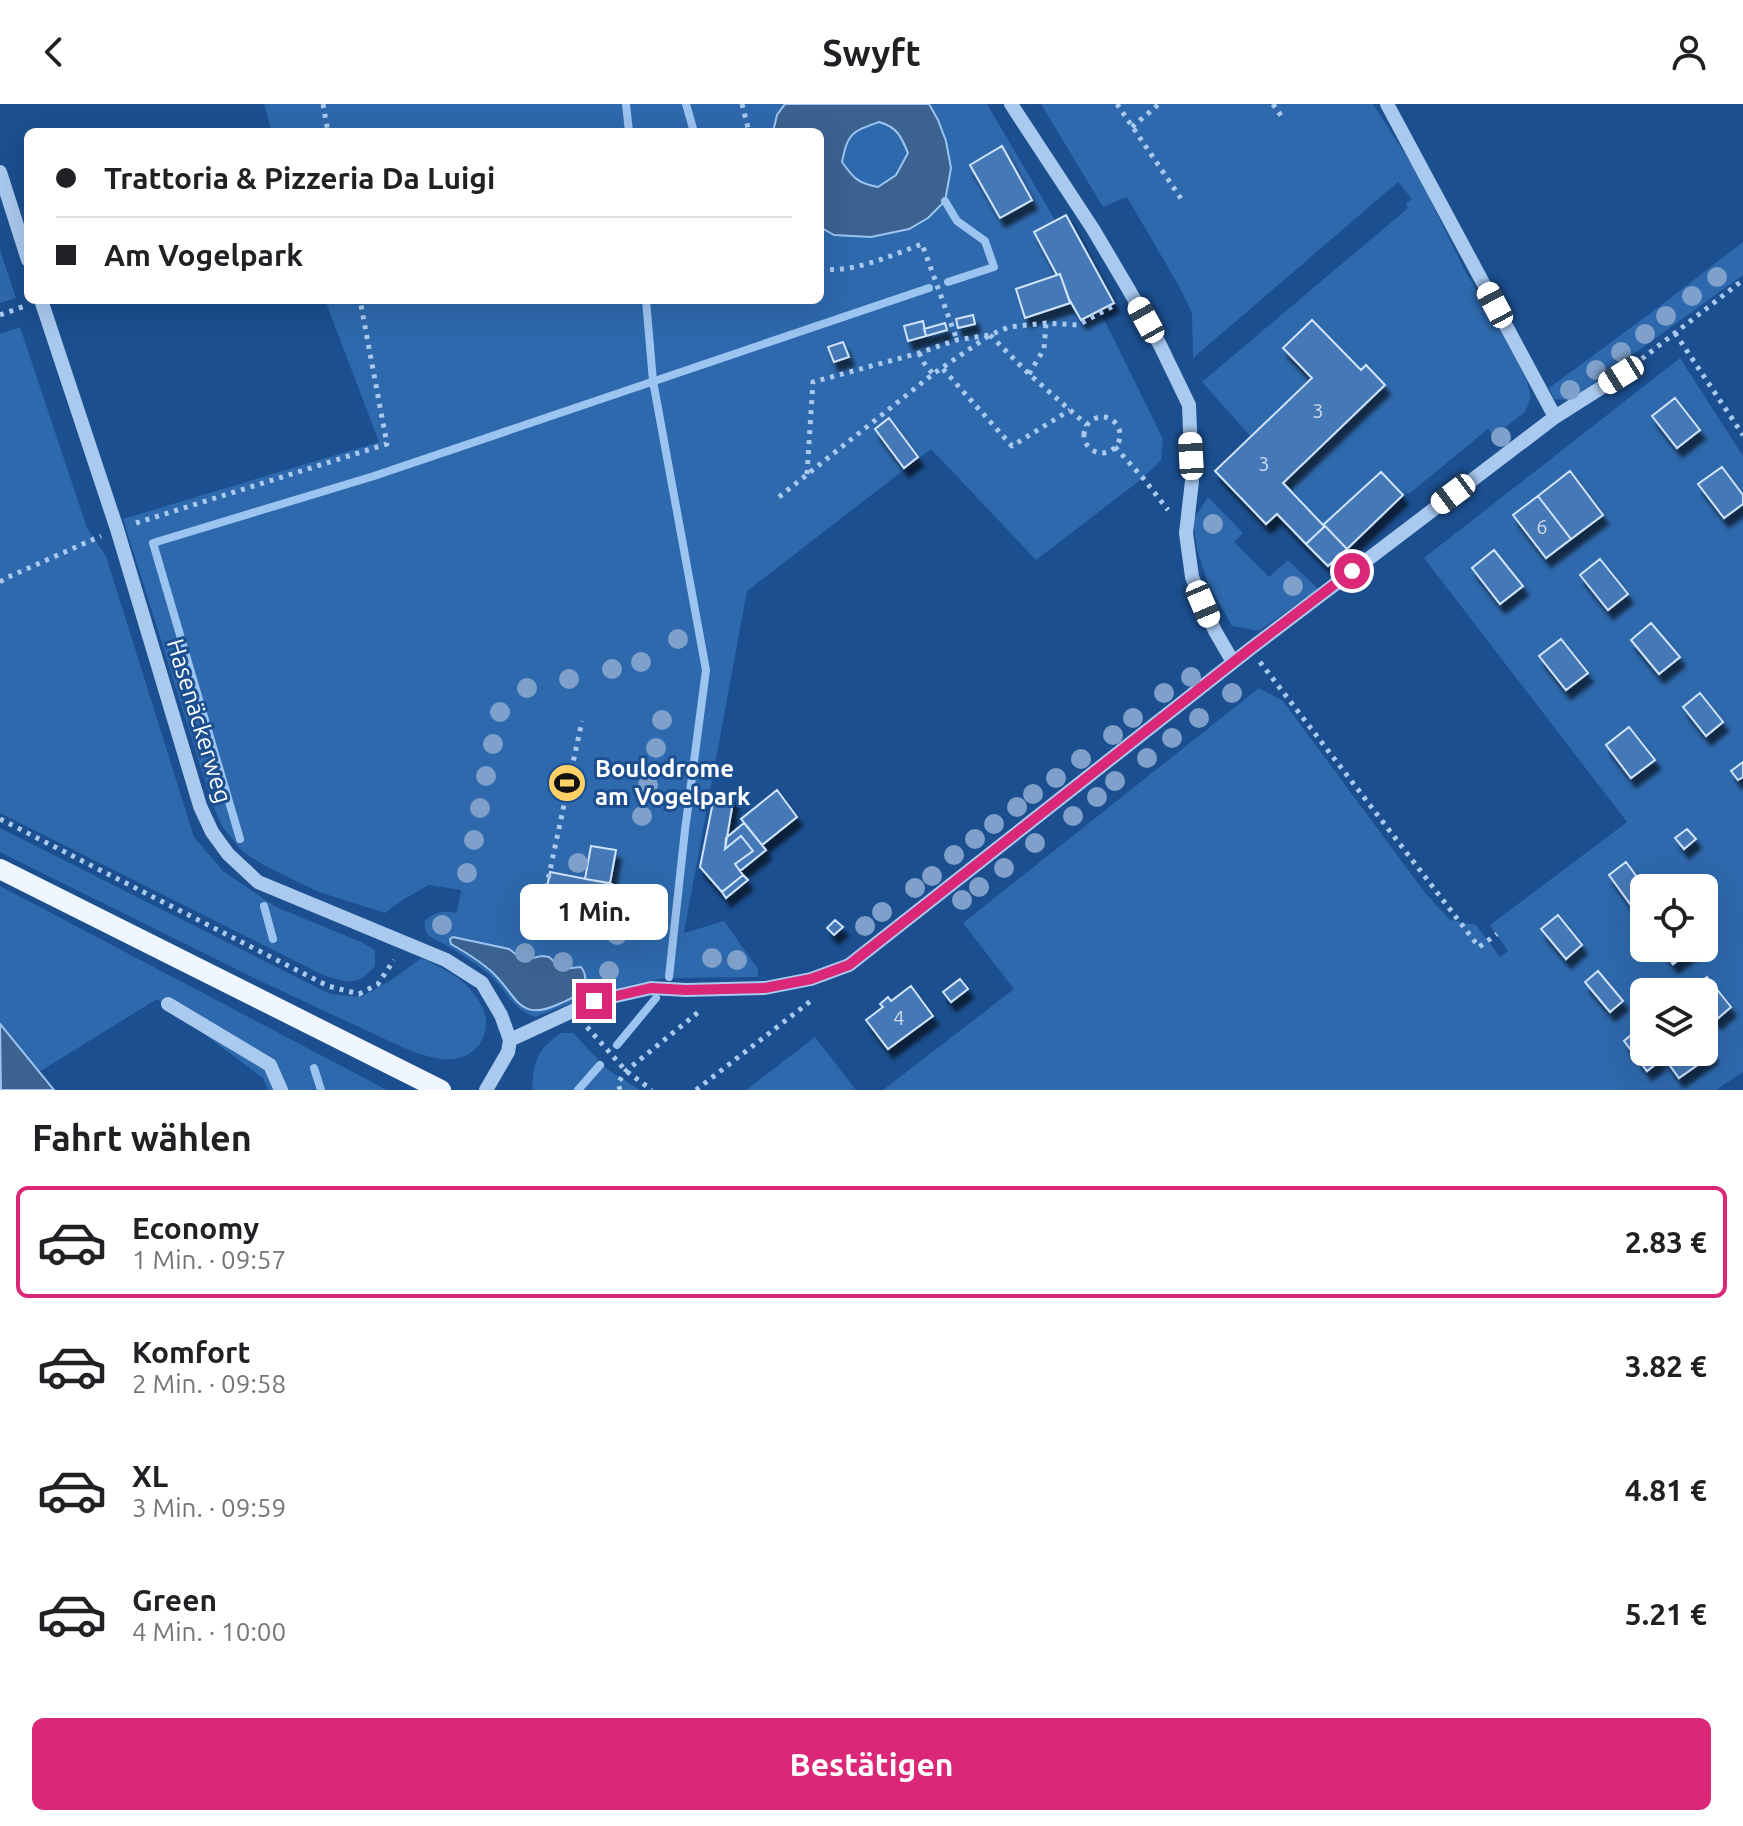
<!DOCTYPE html>
<html lang="de">
<head>
<meta charset="utf-8">
<style>
  :root { --surface:#fff; --page:#f2f2f2; --text:#202124; --muted:#757577; --line:#e0e0e0; --accent:#db2777 }
  body { margin:0; font-family:Ubuntu,sans-serif; background:var(--page); color:var(--text); height:100vh; display:flex; flex-direction:column; font-size:30px; white-space:nowrap }
  * { box-sizing:border-box; margin:0 }
  p { font-size:26px; color:var(--muted) }
  .icon { flex:none; width:44px; height:44px; fill:none; stroke:currentColor; stroke-width:2; stroke-linecap:round; stroke-linejoin:round }
  .map { position:relative; height:986px; overflow:hidden }
  .sheet { display:flex; flex-direction:column; background:var(--surface); flex:1 }
  .sheet>* { flex:none }
  .top-card { position:absolute; left:24px; top:24px; width:800px; height:176px; border-radius:12px; box-shadow:0 8px 32px #0002; display:grid; align-content:center; height:176px; padding:0 32px; background:var(--surface) }
  .controls { position:absolute; left:1630px; top:770px; display:grid; gap:16px }
  .controls a { display:grid; place-items:center; width:88px; height:88px; border-radius:12px; background:var(--surface); box-shadow:0 8px 32px #0002; font-size:40px }
  .end { position:absolute; width:36px; height:36px; margin:-18px; border:10px solid #db2777; background:#fff; box-shadow:0 0 0 4px #fff }
  .from { border-radius:50% }
  .bubble { position:absolute; height:56px; border-radius:12px; background:var(--surface); box-shadow:0 8px 32px #0002; font-size:26px; font-weight:700; line-height:56px; text-align:center }
  .car { position:absolute; width:24px; height:48px; margin:-24px -12px; border-radius:10px; box-shadow:0 0 6px 2px #0007; background:linear-gradient(#fff 24%,#345 0 40%,#fff 0 76%,#345 0 86%,#fff 0) }
  .top-card b { display:flex; align-items:center; gap:28px; height:76px; font-size:30px }
  .top-card b+b { border-top:2px solid var(--line) }
  .top-card i { width:20px; height:20px; background:var(--text) }
  ul { padding:0; list-style:none }
  li { display:flex; align-items:center; gap:24px; height:112px; margin:0 16px 12px; padding:0 16px; border:4px solid transparent; border-radius:12px }
  li div { flex:1 }
  li b { display:block; font-size:30px }
  li em { font-style:normal; font-weight:700 }
  li.on { border-color:var(--accent) }
  li>.icon { width:72px; height:72px; stroke-width:1.5 }
  h2 { padding:0 32px; font-size:36px; line-height:96px }
  .cta { display:flex; gap:16px; margin-top:auto; padding:16px 32px }
  .cta a { flex:1; height:92px; border-radius:12px; background:var(--accent); color:#fff; font-size:32px; font-weight:700; line-height:92px; text-align:center }
  header { display:flex; justify-content:space-between; align-items:center; height:104px; padding:0 32px; background:var(--surface); font-size:36px; font-weight:700 }
  .map>svg:first-child { display:block }
</style>
</head>
<body>
<header><svg class="icon" aria-label="back" viewBox="0 0 24 24"><path d="M15 5l-7 7 7 7"/></svg>Swyft<svg class="icon" aria-label="person" viewBox="0 0 24 24"><circle cx="12" cy="8" r="4"/><path d="M4 21q1-7 8-7t8 7"/></svg></header>
<div class="map">
<svg width="1743" height="986" viewBox="0 0 1743 986">
  <defs>
    <filter id="shadow"><feDropShadow dx="5" dy="9" stdDeviation="2" flood-color="#0009"/></filter>
  </defs>
  <rect width="100%" height="100%" fill="#1b4f8f"/>
  <path fill="#2e69ad" fill-rule="evenodd" d="M264,0h723l68,116 11,-5 48,88 -14,8 63,128 -2,21 -18,18 -107,82 -105,-111 -184,142 -63,342 40,-12 34,48v8l-93,1 -59,12 -71,27c-21,-7 -27,-23 -41,-38 -15,-14 -34,-26 -52,-36 -11,-6 -19,-8 -17,-22 8,-10 20,-10 32,-8l4,-23 -32,-5 -25,14 -19,14 -66,-21 -52,-25 -24,-15 -21,-26 -10,-23 -89,-284 256,-77 -54,-142h495v-168h-548z
    M1041,0h332l43,67 50,102 27,43 34,65 4,16 -6,15 -31,24 -6,-7 -78,64 -8,1 -22,-22 -57,53 -40,-42 102,-98 -18,-20 -6,5 -49,-50 -29,28 29,30 -61,59 -49,-55 206,-174 -2,-4 6,-5 -14,-17 -205,176 -1,-45 -12,-25 -53,-91 -24,10z
    M1743,138v33l-173,125 -16,-1 -5,-11 107,-79z
    M0,146l16,48 -16,5z
    M20,223l67,201 19,28 88,281 29,34 53,36 85,35 14,8v16c-18,21 -28,17 -52,9l-323,-162v-479z
    M1680,254l63,98v616l-27,18h-833l131,-101 -51,-66 296,-235 24,13 143,193 24,26 26,5 24,32 8,-6 -18,-26 137,-103 -203,-264zM1644,784h60v60h-60zM1644,888h60v60h-60z
    M1208,393l35,36 -9,9 35,35 19,-17 30,29 -59,42 -27,-5 -24,-43 -11,-33 -4,-30z
    M0,724l330,166 31,3 32,-18 27,-20 7,1c12,7 27,14 37,23 9,8 18,21 21,31 5,19 -7,40 -26,44 -17,5 -39,-4 -55,-10l-146,-68 -258,-128z
    M0,782l387,204h-119l-5,-12 -106,-79 -118,73 -39,-48z
    M561,929h12l34,36 33,21h-108c2,-31 4,-39 29,-57z
    M815,933l41,53h-110z"/>
  <path fill="#3c6290" stroke="#9cc4f0" stroke-width="2" fill-rule="evenodd" d="M785,0h144l9,16 8,21 5,27 -6,33 -17,17 -19,11 -38,8 -37,-2 -14,-8v-95h-47l4,-17zM879,18c18,5 22,14 29,31l-12,22 -18,12c-20,-4 -24,-8 -36,-25 6,-29 9,-30 37,-40z
    M453,833l56,12 14,11 19,-4 7,1 13,12 19,-2c6,8 5,14 0,23 -4,7 -13,10 -20,13 -43,21 -43,-7 -69,-31 -12,-11 -27,-20 -41,-28l-1,-5z
    M0,920l54,66h-53z"/>
  <g fill="none" stroke-linecap="round" stroke-linejoin="round">
    <path stroke="#9cc4f0" stroke-width="8" d="M626,0l3,28
      M686,0l8,28
      M945,97l12,20 28,20 9,26 -46,15
      M646,196l7,81 53,289 -21,160 -16,147
      M240,735l-87,-296 221,-67 555,-188
      M264,802l9,33
      M617,941l39,-47
      M314,964l7,22
      M578,986l22,-25"/>
  </g>
  <path fill="#4478b7" stroke="#cfe3fa" stroke-width="2" filter="url(#shadow)" d="M1002,42l30,54 -32,18 -30,-53z
    M1066,111l48,88 -33,17 -12,-21 -9,-25 -3,1 -23,-43z
    M1060,170l10,29 -45,15 -9,-29z
    M973,211l2,9 -17,4 -2,-9z
    M1312,216l49,50 5,-5 19,20 -102,98 40,42 58,-53 22,23 -56,54 -22,-23 -19,18 -29,-30 -11,10 -51,-53 97,-93 -29,-30z
    M923,217l3,15 -18,5 -4,-15z
    M945,219l2,7 -21,6 -2,-7z
    M843,238l6,15 -15,5 -6,-15z
    M1675,294l25,32 -23,18 -25,-32z
    M889,314l29,39 -14,11 -29,-39z
    M1722,363l21,28v9l-19,14 -26,-34z
    M1570,367l33,44 -32,24 -33,-43z
    M1538,392l33,43 -25,19 -33,-43z
    M1325,422l22,23 -19,17 -22,-22z
    M1494,446l29,36 -23,18 -28,-36z
    M1600,455l28,35 -20,16 -28,-35z
    M1651,519l29,34 -21,17 -28,-34z
    M1561,535l27,34 -22,17 -27,-34z
    M1700,589l23,29 -17,14 -23,-29z
    M1629,623l26,33 -24,18 -25,-33z
    M1743,658v15l-5,3 -7,-9z
    M777,686l20,27 -35,28 -21,-26z
    M715,688l19,4 -9,53 16,-13 12,15 -18,13 8,11 -21,17 -22,-25z
    M744,719l22,27 -26,21 -5,-7 18,-13 -12,-15 -16,13 1,-11z
    M1687,725l9,10 -12,10 -9,-11z
    M591,742l25,4 -6,33 -25,-4z
    M1626,758l19,26 -1,12 -11,8 -24,-33z
    M550,768l62,12 -5,24 -62,-11z
    M743,771l5,5 -22,18 -4,-6z
    M1558,811l24,30 -16,14 -25,-30z
    M835,816l8,7 -9,8 -7,-7z
    M1661,844h28l2,3 -18,13z
    M1598,867l25,30 -13,11 -25,-30z
    M1707,873l24,30 -15,13 -12,-15v-13h-10l-2,-3z
    M960,875l8,10 -17,13 -8,-10z
    M911,882l22,30 -45,33 -22,-29 17,-13 -3,-3 8,-7 3,4z
    M1637,926l7,8v14h11l6,8 -14,11 -23,-30z
    M1704,938l9,12 -34,24 -19,-26h44z"/>
  <g fill="none" stroke-linecap="round" stroke-linejoin="round">
    <path stroke="#a9c9ee" stroke-width="5" stroke-dasharray="4 6" stroke-linecap="butt" d="M323,0l5,28
      M742,0l7,28
      M1117,0l65,96
      M1273,0l11,16
      M1132,23l27,-23
      M820,165c34,4 70,-13 102,-25l35,96
      M0,211l25,-9
      M1675,229l68,102
      M990,231l39,39 58,51
      M919,249l5,10 9,11
      M1634,261l109,-85
      M943,265l69,77 58,-36
      M1029,270l15,-25 2,-26
      M1084 331a18 18 0 1 1 36 0a18 18 0 1 1-36 0Z
      M1115,343l28,31 25,32
      M807,370l6,-92 106,-29 38,-13 33,-5 19,-8 37,-4 32,2 37,-20
      M779,393l154,-123 57,-39
      M136,419l251,-79 -27,-144
      M0,478l6,-4 95,-42
      M1260,558l219,285 18,-13
      M0,715l328,167 31,8 19,-10 16,-24
      M540,813l42,-196
      M587,923l39,44 26,19
      M620,986l-2,-7 8,-12 75,-61
      M696,986l116,-90"/>
    <path stroke="#a9c9ee" stroke-width="14" d="M1011,0l82,125 36,61 31,55 29,60 3,76 -6,52 6,44 23,54 18,31
      M1387,0l168,313
      M0,68l28,88
      M41,196l76,229 83,277 12,26 16,22 30,28 188,78 36,23 19,32 9,25 -2,12 -22,38
      M168,900l102,61 11,25
      M510,936l84,-39 57,-13 35,2 79,-2 46,-9 38,-14 401,-316 305,-232 66,-42"/>
    <path stroke="#f0f6ff" stroke-width="20" d="M0,765l441,221"/>
  </g>
  <g fill="#7ea0ca">
    <circle cx="1717" cy="173" r="10"/>
    <circle cx="1692" cy="192" r="10"/>
    <circle cx="1666" cy="212" r="10"/>
    <circle cx="1645" cy="230" r="10"/>
    <circle cx="1621" cy="248" r="10"/>
    <circle cx="1596" cy="266" r="10"/>
    <circle cx="1570" cy="286" r="10"/>
    <circle cx="1501" cy="333" r="10"/>
    <circle cx="1213" cy="420" r="10"/>
    <circle cx="1293" cy="482" r="10"/>
    <circle cx="678" cy="535" r="10"/>
    <circle cx="641" cy="558" r="10"/>
    <circle cx="612" cy="565" r="10"/>
    <circle cx="1191" cy="573" r="10"/>
    <circle cx="569" cy="575" r="10"/>
    <circle cx="527" cy="584" r="10"/>
    <circle cx="1164" cy="589" r="10"/>
    <circle cx="1232" cy="589" r="10"/>
    <circle cx="500" cy="608" r="10"/>
    <circle cx="1133" cy="614" r="10"/>
    <circle cx="1199" cy="614" r="10"/>
    <circle cx="662" cy="616" r="10"/>
    <circle cx="1113" cy="631" r="10"/>
    <circle cx="1172" cy="634" r="10"/>
    <circle cx="493" cy="640" r="10"/>
    <circle cx="656" cy="644" r="10"/>
    <circle cx="1147" cy="654" r="10"/>
    <circle cx="1081" cy="655" r="10"/>
    <circle cx="486" cy="672" r="10"/>
    <circle cx="1056" cy="674" r="10"/>
    <circle cx="1115" cy="677" r="10"/>
    <circle cx="648" cy="681" r="10"/>
    <circle cx="1033" cy="690" r="10"/>
    <circle cx="1097" cy="693" r="10"/>
    <circle cx="1017" cy="703" r="10"/>
    <circle cx="480" cy="704" r="10"/>
    <circle cx="642" cy="712" r="10"/>
    <circle cx="1073" cy="712" r="10"/>
    <circle cx="994" cy="720" r="10"/>
    <circle cx="975" cy="735" r="10"/>
    <circle cx="474" cy="736" r="10"/>
    <circle cx="1035" cy="739" r="10"/>
    <circle cx="954" cy="751" r="10"/>
    <circle cx="578" cy="759" r="10"/>
    <circle cx="1004" cy="764" r="10"/>
    <circle cx="467" cy="769" r="10"/>
    <circle cx="932" cy="772" r="10"/>
    <circle cx="979" cy="783" r="10"/>
    <circle cx="915" cy="784" r="10"/>
    <circle cx="962" cy="796" r="10"/>
    <circle cx="882" cy="808" r="10"/>
    <circle cx="442" cy="821" r="10"/>
    <circle cx="865" cy="822" r="10"/>
    <circle cx="617" cy="831" r="10"/>
    <circle cx="525" cy="849" r="10"/>
    <circle cx="712" cy="854" r="10"/>
    <circle cx="737" cy="856" r="10"/>
    <circle cx="563" cy="858" r="10"/>
    <circle cx="609" cy="867" r="10"/>
  </g>
  <g fill="none" stroke-linecap="round" stroke-linejoin="round">
    <path stroke="#db2777" stroke-width="10" d="M594,897l57,-13 35,2 79,-2 46,-9 38,-14 401,-316 102,-78"/>
  </g>
  <defs>
    <g id="stadium-disc" transform="scale(2)"><circle r="9.5" fill="#ffd166" stroke="#1b4f8f"/><path d="M0-5a6.5 5 0 1 0 0 10a6.5 5 0 1 0 0-10ZM-3.5-1.8h7v3.6h-7Z" fill="#111"/></g>
  </defs>
  <g fill-rule="evenodd">
    <use href="#stadium-disc" x="567" y="679"/>
  </g>
  <g text-anchor="middle" stroke-width="6" stroke-linejoin="round" paint-order="stroke">
    <g font-size="20" fill="#d0dded">
      <text x="1318" y="314">3</text>
      <text x="1264" y="367">3</text>
      <text x="1542" y="430">6</text>
      <text x="899" y="921">4</text>
    </g>
    <g font-size="24" fill="#fff" stroke="#1b4f8f">
      <text transform="translate(199 617) rotate(73)" y="8">Hasenäckerweg</text>
    </g>
    <g font-size="24" font-weight="bold" fill="#fff" stroke="#1b4f8f" text-anchor="start">
      <text x="595" y="673">Boulodrome<tspan x="595" dy="28">am Vogelpark</tspan></text>
    </g>
  </g>
</svg>
<div class="controls">
<a><svg class="icon" aria-label="locate" viewBox="0 0 24 24"><circle cx="12" cy="12" r="6"/><path d="M12 2v4M12 18v4M2 12h4M18 12h4"/></svg></a>
<a><svg class="icon" aria-label="layers" viewBox="0 0 24 24"><path d="M12 4l9 5-9 5-9-5zM3 14l9 5 9-5"/></svg></a>
</div>
<i class="end from" style="left:1352px;top:467px"></i>
<i class="end" style="left:594px;top:897px"></i>
<div class="bubble" style="left:520px;top:780px;width:148px">1 Min.</div>
<i class="car" style="left:1495px;top:201px;rotate:332deg"></i>
<i class="car" style="left:1146px;top:216px;rotate:331deg"></i>
<i class="car" style="left:1621px;top:271px;rotate:238deg"></i>
<i class="car" style="left:1191px;top:352px;rotate:357deg"></i>
<i class="car" style="left:1453px;top:390px;rotate:233deg"></i>
<i class="car" style="left:1203px;top:500px;rotate:157deg"></i>
<div class="top-card">
<b><i class="from"></i>Trattoria &amp; Pizzeria Da Luigi</b>
<b><i></i>Am Vogelpark</b>
</div>
</div>
<section class="sheet">
<h2>Fahrt wählen</h2>
<ul>
<li class="on"><svg class="icon" aria-label="car" viewBox="0 0 24 24"><path d="M5 17H2v-5l4-1 3-4h7l3 4 3 1v5h-3M9 17h6M6 11h13"/><circle cx="7" cy="17" r="2"/><circle cx="17" cy="17" r="2"/></svg><div><b>Economy</b><p>1 Min. · 09:57</p></div><em>2.83 €</em></li>
<li><svg class="icon" aria-label="car" viewBox="0 0 24 24"><path d="M5 17H2v-5l4-1 3-4h7l3 4 3 1v5h-3M9 17h6M6 11h13"/><circle cx="7" cy="17" r="2"/><circle cx="17" cy="17" r="2"/></svg><div><b>Komfort</b><p>2 Min. · 09:58</p></div><em>3.82 €</em></li>
<li><svg class="icon" aria-label="car" viewBox="0 0 24 24"><path d="M5 17H2v-5l4-1 3-4h7l3 4 3 1v5h-3M9 17h6M6 11h13"/><circle cx="7" cy="17" r="2"/><circle cx="17" cy="17" r="2"/></svg><div><b>XL</b><p>3 Min. · 09:59</p></div><em>4.81 €</em></li>
<li><svg class="icon" aria-label="car" viewBox="0 0 24 24"><path d="M5 17H2v-5l4-1 3-4h7l3 4 3 1v5h-3M9 17h6M6 11h13"/><circle cx="7" cy="17" r="2"/><circle cx="17" cy="17" r="2"/></svg><div><b>Green</b><p>4 Min. · 10:00</p></div><em>5.21 €</em></li>
</ul>
<div class="cta"><a>Bestätigen</a></div>
</section>
</body>
</html>
